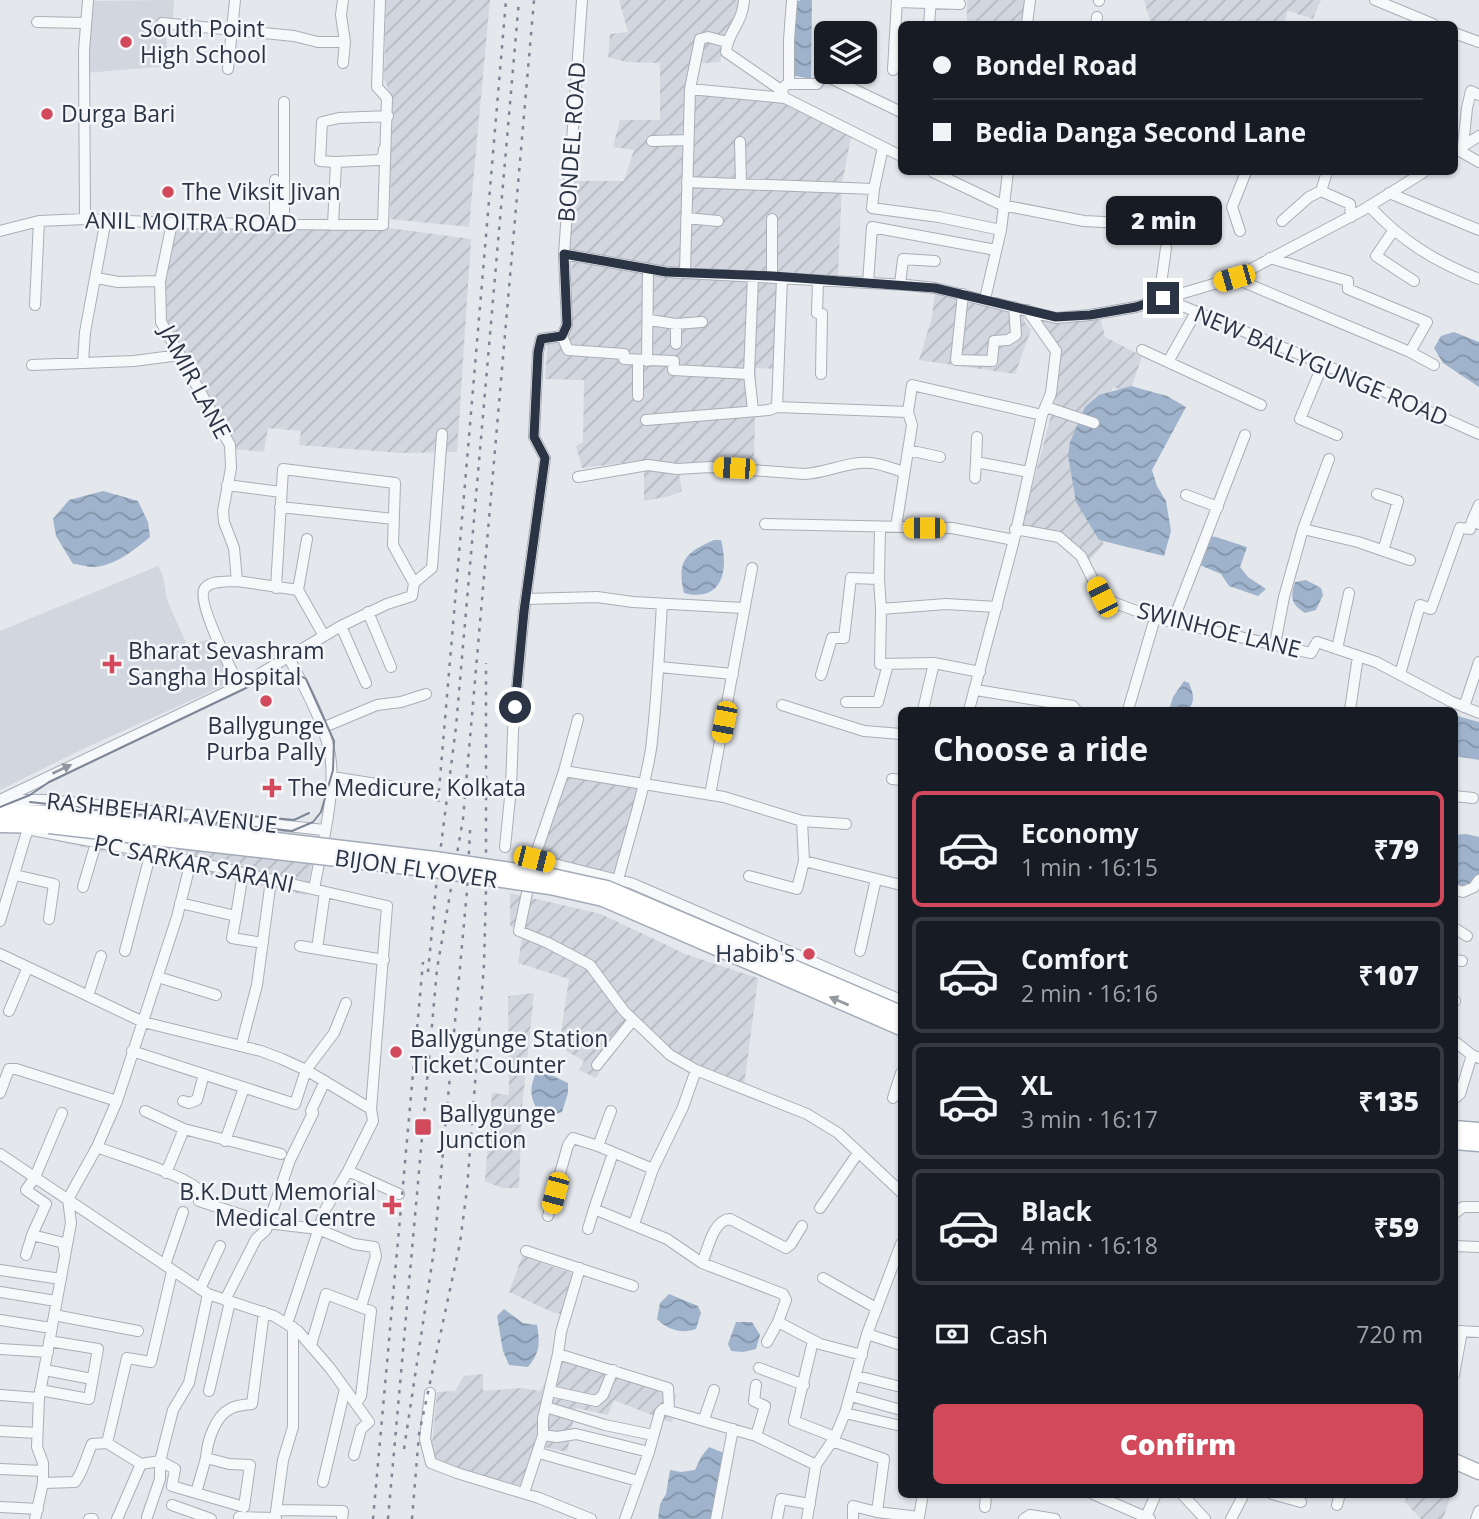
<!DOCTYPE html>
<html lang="en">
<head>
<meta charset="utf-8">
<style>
  :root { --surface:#171b24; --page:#242831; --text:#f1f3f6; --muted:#9ea1a6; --line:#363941; --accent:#d1495b }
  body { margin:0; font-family:"Open Sans",sans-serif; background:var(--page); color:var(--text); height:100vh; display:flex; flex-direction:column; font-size:26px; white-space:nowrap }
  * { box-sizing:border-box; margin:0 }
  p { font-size:23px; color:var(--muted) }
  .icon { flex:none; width:38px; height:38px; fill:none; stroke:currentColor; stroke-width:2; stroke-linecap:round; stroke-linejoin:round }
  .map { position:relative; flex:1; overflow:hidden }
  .drawer { position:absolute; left:898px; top:707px; width:560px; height:791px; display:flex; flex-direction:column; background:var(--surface); border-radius:10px; box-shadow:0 2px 5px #0004 }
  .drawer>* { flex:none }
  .guide { position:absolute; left:898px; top:21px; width:560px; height:154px; border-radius:10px; box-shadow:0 2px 5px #0004; display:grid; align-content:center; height:154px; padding:0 35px; background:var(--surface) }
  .buttons { position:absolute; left:814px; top:21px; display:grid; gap:14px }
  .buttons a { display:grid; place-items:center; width:63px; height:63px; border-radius:10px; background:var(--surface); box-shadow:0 2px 5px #0004; font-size:35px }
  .end { position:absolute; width:32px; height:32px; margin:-16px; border:9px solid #2b3445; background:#fff; box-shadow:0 0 0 4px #fff }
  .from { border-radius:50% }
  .bubble { position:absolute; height:49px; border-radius:10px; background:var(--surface); box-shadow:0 2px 5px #0004; font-size:23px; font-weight:800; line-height:49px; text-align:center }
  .car { position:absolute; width:21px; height:42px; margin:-21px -10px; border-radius:9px; box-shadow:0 0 5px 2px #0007; background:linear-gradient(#f5c518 24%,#345 0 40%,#f5c518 0 76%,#345 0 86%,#f5c518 0) }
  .guide b { display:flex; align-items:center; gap:24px; height:66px; font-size:26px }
  .guide b+b { border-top:2px solid var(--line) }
  .guide i { width:18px; height:18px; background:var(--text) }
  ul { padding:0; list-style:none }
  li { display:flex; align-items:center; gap:21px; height:116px; margin:0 14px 10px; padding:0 21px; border:4px solid var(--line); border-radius:10px }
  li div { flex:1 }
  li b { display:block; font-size:26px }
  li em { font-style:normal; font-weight:800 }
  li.selected { border-color:var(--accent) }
  li>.icon { width:63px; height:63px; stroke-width:1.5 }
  h2 { padding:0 35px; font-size:32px; line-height:84px }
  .pay { display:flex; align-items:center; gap:18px; height:77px; padding:0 35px; font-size:26px }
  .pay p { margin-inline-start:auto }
  .button { display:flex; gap:14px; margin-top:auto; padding:14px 35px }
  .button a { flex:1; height:80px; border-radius:10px; background:var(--accent); color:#fff; font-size:28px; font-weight:800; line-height:80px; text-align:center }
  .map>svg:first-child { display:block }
</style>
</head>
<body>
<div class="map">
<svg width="1479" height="1519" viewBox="0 0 1479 1519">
  <defs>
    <pattern id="industrial-furrows" width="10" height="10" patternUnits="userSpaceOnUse" patternTransform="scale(1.75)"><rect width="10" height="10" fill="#d2d6de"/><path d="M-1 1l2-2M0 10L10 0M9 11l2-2" fill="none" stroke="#b4b8c0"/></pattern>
    <pattern id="water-waves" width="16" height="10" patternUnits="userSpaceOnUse" patternTransform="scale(1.75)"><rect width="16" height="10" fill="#9fb4cc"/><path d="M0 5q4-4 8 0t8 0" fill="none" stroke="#8293a7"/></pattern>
  </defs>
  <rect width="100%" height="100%" fill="#e4e7ec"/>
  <path fill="#d2d6de" d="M174,0l-1,18 -9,1 5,47 -84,7 3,-72z
    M158,566l5,10 4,24 20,45 24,-6 21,43 -147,66 -85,42v-159z"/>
  <path fill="url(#industrial-furrows)" d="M386,0h104l-21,227 -79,-8 2,-122 -8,-18z
    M619,0h123l-16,38 -6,24 -30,2 -4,22 -4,182 -19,-1 -96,-17 6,-69h51l10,-31 -21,-3 7,-27h40v-57l-34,-1 -18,-5 2,-23 18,-2z
    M967,0h59l-2,24h-57z
    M1144,0h177l-8,19 -25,-8 -4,13h-133z
    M690,89l95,9 67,33 -10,53 -4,93 -152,-10z
    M174,227h208l89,12 -14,213 -56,1 -102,-8 2,-14 -33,-3 -4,24 -29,-3 -72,-129 -2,-19z
    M573,252l99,19 115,4 -5,94 -26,-1 -2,91 -76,7 4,25 -12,5 -26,5v-41l-62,8 -6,-22 7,-4 1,-62 -39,-1 3,-44 23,-3 -2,-29z
    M935,292l90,18 -1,11 7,9 -16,44 -96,-14 13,-43z
    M1035,313l28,8 38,-1 4,17 37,19 -12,37 -17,-6 -10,26 -17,95 18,36 -15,17 -25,-23 -43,-8 35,-134 4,-43z
    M565,774l78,14 -24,88 -83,-18z
    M51,834l262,28 -8,33 -205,-44 -47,-11z
    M510,893l91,21 84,40 73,24 -14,108 -72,-32 -46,-44 -35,-48 -81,-36z
    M522,937l25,7 43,23 40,53 -34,58 -17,-8 5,-9 -21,-12 -2,-16 8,-54 -51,-16z
    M534,993l-12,114 -3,81h-17l-17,-7 7,-88 17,2 -1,-99z
    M523,1254l7,5 48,16 -12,40 -14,-3 -43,-20z
    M559,1356l117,38 -4,29 -58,-23 -6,15 -32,-7 -9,44 -27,-6 -17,40 -90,-19 -1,-23 5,-52 18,-1 9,-15 19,-2v17l39,-3 18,3z
    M1407,1495v-1l44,1 -8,24h-22l-16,-17z"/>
  <path fill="url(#water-waves)" d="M801,0h11l-1,79 -20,-4 3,-72z
    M1454,332l25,10v45l-36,-24 -9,-15 7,-12z
    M1131,386l36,10 19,11 -34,63 5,16 9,15 5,30 -7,25 -65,-16 -23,-38 -8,-46 2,-14 15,-35 14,-12z
    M103,491l35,10 10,21 2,15c-16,13 -37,31 -60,30 -6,-1 -12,-3 -17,-3l-17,-28 -3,-17 16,-19z
    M1205,536l11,1 31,10 -7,20 8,10 18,12 -8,7 -29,-10 -8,-12 -26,-11z
    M714,540h7c8,31 1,63 -37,53 -8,-33 3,-41 30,-53z
    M1306,580l15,8 2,7 -7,15 -11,3c-14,-9 -15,-15 -10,-31z
    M1184,681l5,2c4,10 7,18 -1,27h-19l4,-13z
    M1454,715l25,7v38l-25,-4z
    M1466,834l13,3v40l-14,10 -11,-3v-49z
    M547,1073l21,10v10l-6,19 -10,3 -16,-7c-6,-13 -6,-20 -1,-33z
    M669,1294l29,12 3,7 -5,16c-15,5 -28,1 -39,-10l3,-16z
    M504,1309l19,14 14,2c3,18 3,28 -9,42l-19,-2 -6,-14 -6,-35z
    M736,1322h16l8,13 -4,14 -13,3 -12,-1 -3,-7z
    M709,1447l20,8 -12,64h-59l2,-15 6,-10 4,-24 11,2 14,-2 6,-13z"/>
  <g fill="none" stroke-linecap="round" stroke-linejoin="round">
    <g stroke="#a9aeb7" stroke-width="12">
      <path id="street" d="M744,0c-1,23 -17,33 -18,52l55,38 4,8 116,58
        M1099,0v1
        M1375,0l58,24
        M897,2l63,2
        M37,22l48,1
        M162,23l132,13 24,6h27l-4,-27 2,-15
        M929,24l2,-24
        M1027,24l3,-24
        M1096,24l1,-7
        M1454,33l25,9
        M727,42l-19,-5 -8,2 -10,50 95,9
        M343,63l2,-21
        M228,69l7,-69
        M893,70l4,-70
        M789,84v-44l3,-40
        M781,90l6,-6h30l7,-9 77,37
        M284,102v122
        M652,141l36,-1
        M740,142l1,41
        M1463,146l4,-38 4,-17 8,4
        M1458,150l21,12
        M1454,152l25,-16
        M336,162l43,-2 4,-4 1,-7
        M933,172l69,33 82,16 58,3
        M1327,172l-6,19 29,13 1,13
        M687,182l187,7 -2,19 67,9 62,13
        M874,189l9,-42
        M1389,193l90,37
        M1369,206c34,36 65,55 110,73
        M686,218l32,3
        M85,219l-1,-168 4,-51
        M772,219v57
        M1282,221l27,-24 12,-6
        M172,223l-12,58 1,41 69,123 1,23 -8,43 1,11 10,26 3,33c-10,1 -25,-1 -32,7 -10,11 27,83 34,98
        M275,224v-44
        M333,225l3,-63 -16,-1 2,-39 17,-4 49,-2
        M0,231l39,-10 46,-2 87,4 211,2 4,-127 -10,-11 3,-87
        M1240,231l-8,-24 14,-35
        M1393,231l-17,25 38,25
        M564,254l102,18 241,13 28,3 121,30 34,-3 46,-8 98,-29 129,-68 61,-38
        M1270,258l78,23v8l79,33 -17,30
        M685,272l5,-183
        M97,278l21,4 42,-1
        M782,278l-5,129 131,5 4,-27 130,30
        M1234,278l176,74 24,13
        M818,281l-1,32 5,1 -1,60
        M868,283l4,-56 124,23
        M900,284l3,-25 32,2
        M963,294l-7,66 36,1 2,-20 14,-1 8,-5 -2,-28
        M1163,298l160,66 156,70
        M985,299l16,-69 7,-58
        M1159,299l7,-51
        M35,305l4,-84
        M649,320l27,4 26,-2
        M676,324v20
        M562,336l6,14 56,4v5l50,2 -1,9 76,4
        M1142,350l119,55
        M638,360v36
        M647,361l1,-92
        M83,362l2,-30 21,-113
        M1168,362l28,-50
        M1323,364l-23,55 37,16
        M32,365l102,-4 46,-6
        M1046,407l48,16
        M753,410l-4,-36 4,-98
        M646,420l123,-10 8,-3
        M977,437l-1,25 53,10
        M908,450l32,7
        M578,477l70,-12 29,4 34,-2 93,7c23,-1 44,-13 67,-11 11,1 22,6 33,9
        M975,478l1,-16
        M227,485l54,7
        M1377,494l21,7 -15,50
        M1186,495l32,12
        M1479,505l-7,16 7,3
        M280,507l114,12
        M765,524l187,4 62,12
        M896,527l16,-102 -4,-13
        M1015,529l44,8 22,19 21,42 53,20 156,35 6,-11 59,20 74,39 29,12
        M1303,529l26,-70
        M879,579l2,30 -1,55 54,-1 46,9
        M237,581l61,9 26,46
        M414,583l18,-15 10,-134
        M298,590l9,-51
        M526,599l71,-2 36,5 110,6
        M662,604c-3,48 -5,97 -11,145 -7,44 -22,88 -33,131l13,3 270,117
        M881,609l65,-5 51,3
        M368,612l23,55
        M1173,621l72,-186
        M341,626l25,57
        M1275,644l9,-47 19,-68 55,13 52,18
        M1337,649l12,-56
        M288,656c15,29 34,62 41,94 9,38 -8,100 -15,139
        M659,667l74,7
        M1400,674l20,-69 11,4 29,-81 10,1 2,-8
        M821,675l11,-37h12l7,-60 28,1 1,-52
        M976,690l97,16 3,4
        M846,702h32l10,-38
        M782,705l82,26 37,3
        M1464,707l15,-45
        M923,710l11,-47
        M969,710l45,-170 28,-125 9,-22 5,-42 -29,-41
        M1128,710l27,-92
        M1350,710l8,-54
        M578,719l-14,52 -30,88 -15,72 29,12 42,22 34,46 46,44 26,15 111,44 31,19 63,59
        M322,728l55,-23 24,-3 25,-8
        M564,771l160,26 78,24 2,40 97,24
        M332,777l76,12
        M892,779l9,1
        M710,795l42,-227
        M1454,796l19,2
        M0,800l239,-114 102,-60 46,-22 25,-8 2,-13 -21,-38 2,-62 -112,-14 -7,119
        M5,800h44l275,30
        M802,821l44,3
        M32,830l128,24 227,52 -16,203 2,12 -25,50 -23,39 -38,114
        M505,847l6,-59 2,-57 11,-120 21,-153 -11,-21 4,-85 3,-13 21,-3 5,-11 -3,-71 18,-254
        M534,859l84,21
        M15,875l39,9 -5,35
        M749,876l48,13 7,-28
        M83,887l13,-44
        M1454,889l9,3 11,-5 5,-7
        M180,903l56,13 7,-43
        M236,916l-4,22 31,5
        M0,921l29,-96
        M1454,928l13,8
        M300,946l84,14
        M317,949l8,-57
        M125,951l26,-99
        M860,951l16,-72
        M0,954l143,68 118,29 21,8 24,11 65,39
        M1454,960l8,1
        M158,977l58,18
        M88,996l13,-40
        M1454,1001h1
        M9,1011l18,-42
        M1454,1041l18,14 7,3
        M241,1046l16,-61 14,-105
        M132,1051l163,53 11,-34 28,-37 12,-30
        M597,1065l36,-45
        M0,1093l9,-24h7l101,32
        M893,1098l8,-25
        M1454,1099l6,-5 12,-39
        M183,1101l6,2 8,-3 7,-26
        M145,1111l39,18 97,25
        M225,1141l19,-53
        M598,1146l13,-35
        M97,1147c25,10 88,27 104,45l-2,9 68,22 51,6 36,15 20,3 2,9 -15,51
        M0,1154l208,140 66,22 24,15 32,37 39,54 -8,7 -7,26
        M348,1171l51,23
        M166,1173l18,-44
        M820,1208l38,-55
        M594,1209l19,-56
        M1454,1214l9,-7h16
        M548,1216l20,-71 5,-7 25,8 55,23
        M634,1224l19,-55 30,-62 13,-37
        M588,1229l6,-20 73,30 35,24 81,31 3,6 -8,22
        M32,1235l32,8v8
        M1454,1246l25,1
        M526,1251l107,35
        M26,1255l6,-20 14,-31 -20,-14 9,-13 27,-64
        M702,1263c6,-14 11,-43 28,-44l56,29 5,-4 11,-18
        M165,1265l18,-53
        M580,1268l-19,64 -3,22 110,34 1,22
        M0,1270l61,9
        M823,1278l53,30
        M200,1289l20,-43
        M0,1292l56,9
        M225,1300l31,-61 10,-9 24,-70 23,-47 -2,-2 14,-30
        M54,1315l84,16
        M0,1320l51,8
        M1454,1331l25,1
        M867,1334l34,11
        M813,1341l-19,80 41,16
        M767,1342l11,-20 42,22 42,11
        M311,1345l15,-51 45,17 -10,85 -5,7
        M0,1349l48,3
        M759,1368l45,17
        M45,1370l47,9
        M1454,1375l8,-44
        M857,1376l44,11
        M40,1390l49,9 9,-50 -49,-8
        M209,1391l21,-89
        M550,1391l46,10 7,-6 10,-25
        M430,1393l-5,46 6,24 26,10 82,25 52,21
        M0,1395l39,3
        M851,1396l50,14
        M546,1407l59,18 48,10
        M845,1413l56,13
        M704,1419l10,-29
        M0,1431l37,2
        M543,1435v-17l15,-64
        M756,1436l9,-30 -11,-5 2,-16
        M832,1441l52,18 -7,53
        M107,1443l20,-85 24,4 21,-90
        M539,1453l99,28
        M0,1469l43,2
        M323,1482l22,-93
        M43,1483l32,-1c7,-8 12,-27 17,-38l15,-1 34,21 19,-3 15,8 -3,17 72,21 6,-42 -21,-1 -23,-6c1,-16 9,-42 24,-49 6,-4 15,-4 22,-5l12,-92
        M196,1493l10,-35
        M524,1493l19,-58 14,2 19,-3 73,18
        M1093,1494l57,25
        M1182,1494l23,25
        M1272,1494l29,8
        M172,1505l39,14
        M1337,1505l3,-11
        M0,1507l38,2
        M985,1507l1,-13
        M277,1510l66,1 -1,8
        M147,1517l13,-38v-18l13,-51 16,-27 19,-89
        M35,1519l8,-36v-20l-6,-16 2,-49 32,-175 -3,-24 29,-52 20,-46 60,-184 14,-56
        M89,1519h4
        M117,1519l24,-55
        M239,1519v-2l37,1
        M275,1519l8,-59 10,-33v-100
        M625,1519l24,-67 11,-40 3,-3 93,27 60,29
        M716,1519l17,-90
        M777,1519l4,-20 29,5
        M807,1519l9,-54 19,-28 10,-24 22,-79 34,-90
        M853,1519v-13l24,6 42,5 4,-23
        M1024,1519l6,-4 25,4
        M1145,1519l11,-25
        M1231,1519l13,-25
        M1476,1519l3,-8"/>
    </g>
    <g stroke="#a9aeb7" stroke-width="17">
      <path id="secondary" d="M1454,1461l25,11"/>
    </g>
    <g stroke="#a3abb8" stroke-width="17">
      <path id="primary" d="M0,811l50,2
        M0,825l49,1
        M1454,1128l25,2
        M1454,1142l25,2"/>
    </g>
    <use href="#street" stroke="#f7f8fa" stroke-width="10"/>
    <use href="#secondary" stroke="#fff" stroke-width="14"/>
    <use href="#primary" stroke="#fff" stroke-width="14"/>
    <path stroke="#7d8696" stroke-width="2" d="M0,807l30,-12 19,-13 228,-109 15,-2 14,8 28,62 -1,29 -12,42 -8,10 -21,9 -262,-29
      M241,815l53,5 15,-7"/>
    <path stroke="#7d8696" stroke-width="2.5" stroke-dasharray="3.5 7" stroke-linecap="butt" d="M438,802l68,-802
      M428,972l9,-95 19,-150 63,-727
      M404,1449l30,-199 33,-359 3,-61
      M373,1519l50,-557
      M388,1519l49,-550 26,-150 71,-819
      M412,1519l7,-85 41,-191 7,-54 17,-224 2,-75v-227"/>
    <g stroke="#a3abb8" stroke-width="17" stroke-linecap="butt">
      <path id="primary-bridge" d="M50,813l385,46 117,17 55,12 294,125
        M49,826l385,44 116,17 53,12 298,129"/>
    </g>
    <use href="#primary-bridge" stroke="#fff" stroke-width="14"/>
  </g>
  <defs><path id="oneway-solid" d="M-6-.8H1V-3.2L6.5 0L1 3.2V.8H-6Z" transform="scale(1.75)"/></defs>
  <use fill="#9196a0" href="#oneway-solid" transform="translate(62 769) rotate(-25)"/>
  <use fill="#959aa2" href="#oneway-solid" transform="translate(839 1001) rotate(-157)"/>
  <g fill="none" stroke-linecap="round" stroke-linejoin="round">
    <path stroke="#2b3445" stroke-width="9" d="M515,707l9,-96 21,-153 -11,-21 4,-85 3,-13 21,-3 5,-11 -3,-71 102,18 106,4 163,12 121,29 34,-2 46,-8 27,-9"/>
  </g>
  <g fill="#d1495b" stroke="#f4f6f9" stroke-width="2.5">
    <circle cx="126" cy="42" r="7"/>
    <circle cx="47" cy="114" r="7"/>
    <circle cx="168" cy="192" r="7"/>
    <path d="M108.5 653.5h7v7h7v7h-7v7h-7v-7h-7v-7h7z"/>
    <circle cx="266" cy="701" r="7"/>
    <path d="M268.5 777.5h7v7h7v7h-7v7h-7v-7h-7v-7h7z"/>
    <circle cx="809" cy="954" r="7"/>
    <circle cx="396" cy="1052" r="7"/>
    <rect x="414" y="1118" width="18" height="18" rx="3.5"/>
    <path d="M388.5 1194.5h7v7h7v7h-7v7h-7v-7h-7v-7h7z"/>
  </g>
  <g text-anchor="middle" stroke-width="5" stroke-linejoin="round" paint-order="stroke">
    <g font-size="23" fill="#2b3445" stroke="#f4f6f9" text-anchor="start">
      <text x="140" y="37">South Point<tspan x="140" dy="26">High School</tspan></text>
      <text x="61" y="122">Durga Bari</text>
      <text x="182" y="200">The Viksit Jivan</text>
      <text x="128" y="659">Bharat Sevashram<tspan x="128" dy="26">Sangha Hospital</tspan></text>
      <text x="266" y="734" text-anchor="middle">Ballygunge<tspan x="266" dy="26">Purba Pally</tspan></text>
      <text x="288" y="796">The Medicure, Kolkata</text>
      <text x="795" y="962" text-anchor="end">Habib's</text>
      <text x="410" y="1047">Ballygunge Station<tspan x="410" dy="26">Ticket Counter</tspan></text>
      <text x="439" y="1122">Ballygunge<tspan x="439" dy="26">Junction</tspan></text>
      <text x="376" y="1200" text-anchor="end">B.K.Dutt Memorial<tspan x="376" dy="26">Medical Centre</tspan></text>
    </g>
    <g font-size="23" fill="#2b3445" stroke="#f4f6f9">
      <text transform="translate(572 142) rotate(-86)" y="8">BONDEL ROAD</text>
      <text transform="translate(191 222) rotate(1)" y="8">ANIL MOITRA ROAD</text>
      <text transform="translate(1321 366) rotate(23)" y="8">NEW BALLYGUNGE ROAD</text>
      <text transform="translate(195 382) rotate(62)" y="8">JAMIR LANE</text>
      <text transform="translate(1219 630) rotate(14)" y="8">SWINHOE LANE</text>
      <text transform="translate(162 813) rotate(6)" y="8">RASHBEHARI AVENUE</text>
      <text transform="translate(194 864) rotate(12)" y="8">PC SARKAR SARANI</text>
      <text transform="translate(416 869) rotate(8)" y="8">BIJON FLYOVER</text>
    </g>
  </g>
</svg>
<div class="buttons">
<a><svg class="icon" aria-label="layers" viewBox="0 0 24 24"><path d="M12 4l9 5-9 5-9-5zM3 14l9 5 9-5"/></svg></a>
</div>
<i class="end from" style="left:515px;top:707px"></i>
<i class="end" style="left:1163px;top:298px"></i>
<div class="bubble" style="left:1106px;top:196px;width:116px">2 min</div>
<i class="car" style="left:1234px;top:278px;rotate:254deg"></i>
<i class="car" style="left:734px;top:468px;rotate:273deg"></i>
<i class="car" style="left:924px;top:528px;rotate:270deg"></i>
<i class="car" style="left:1102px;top:597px;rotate:333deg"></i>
<i class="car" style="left:724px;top:722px;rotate:191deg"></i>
<i class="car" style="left:534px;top:859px;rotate:104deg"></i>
<i class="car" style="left:555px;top:1193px;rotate:195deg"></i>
<div class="guide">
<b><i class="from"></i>Bondel Road</b>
<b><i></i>Bedia Danga Second Lane</b>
</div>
<section class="drawer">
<h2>Choose a ride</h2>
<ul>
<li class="selected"><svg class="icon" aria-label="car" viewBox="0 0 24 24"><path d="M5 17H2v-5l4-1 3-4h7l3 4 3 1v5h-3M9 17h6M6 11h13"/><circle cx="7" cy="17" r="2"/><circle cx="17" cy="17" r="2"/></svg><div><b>Economy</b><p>1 min · 16:15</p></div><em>₹79</em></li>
<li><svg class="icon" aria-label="car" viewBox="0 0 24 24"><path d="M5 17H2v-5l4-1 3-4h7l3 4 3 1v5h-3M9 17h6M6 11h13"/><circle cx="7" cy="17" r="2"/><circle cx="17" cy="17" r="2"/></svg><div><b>Comfort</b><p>2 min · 16:16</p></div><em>₹107</em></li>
<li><svg class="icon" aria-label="car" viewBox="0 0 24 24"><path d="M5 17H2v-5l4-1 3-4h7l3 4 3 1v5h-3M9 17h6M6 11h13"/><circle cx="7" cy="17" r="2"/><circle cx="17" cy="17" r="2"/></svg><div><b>XL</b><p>3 min · 16:17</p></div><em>₹135</em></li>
<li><svg class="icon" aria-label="car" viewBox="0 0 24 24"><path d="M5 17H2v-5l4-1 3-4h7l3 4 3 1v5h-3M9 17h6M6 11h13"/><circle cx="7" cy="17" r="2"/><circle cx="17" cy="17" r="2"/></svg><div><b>Black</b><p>4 min · 16:18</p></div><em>₹59</em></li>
</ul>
<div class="pay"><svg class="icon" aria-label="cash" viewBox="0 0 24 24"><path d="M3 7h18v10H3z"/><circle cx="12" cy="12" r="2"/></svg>Cash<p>720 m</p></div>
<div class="button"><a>Confirm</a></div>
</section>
</div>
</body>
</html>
